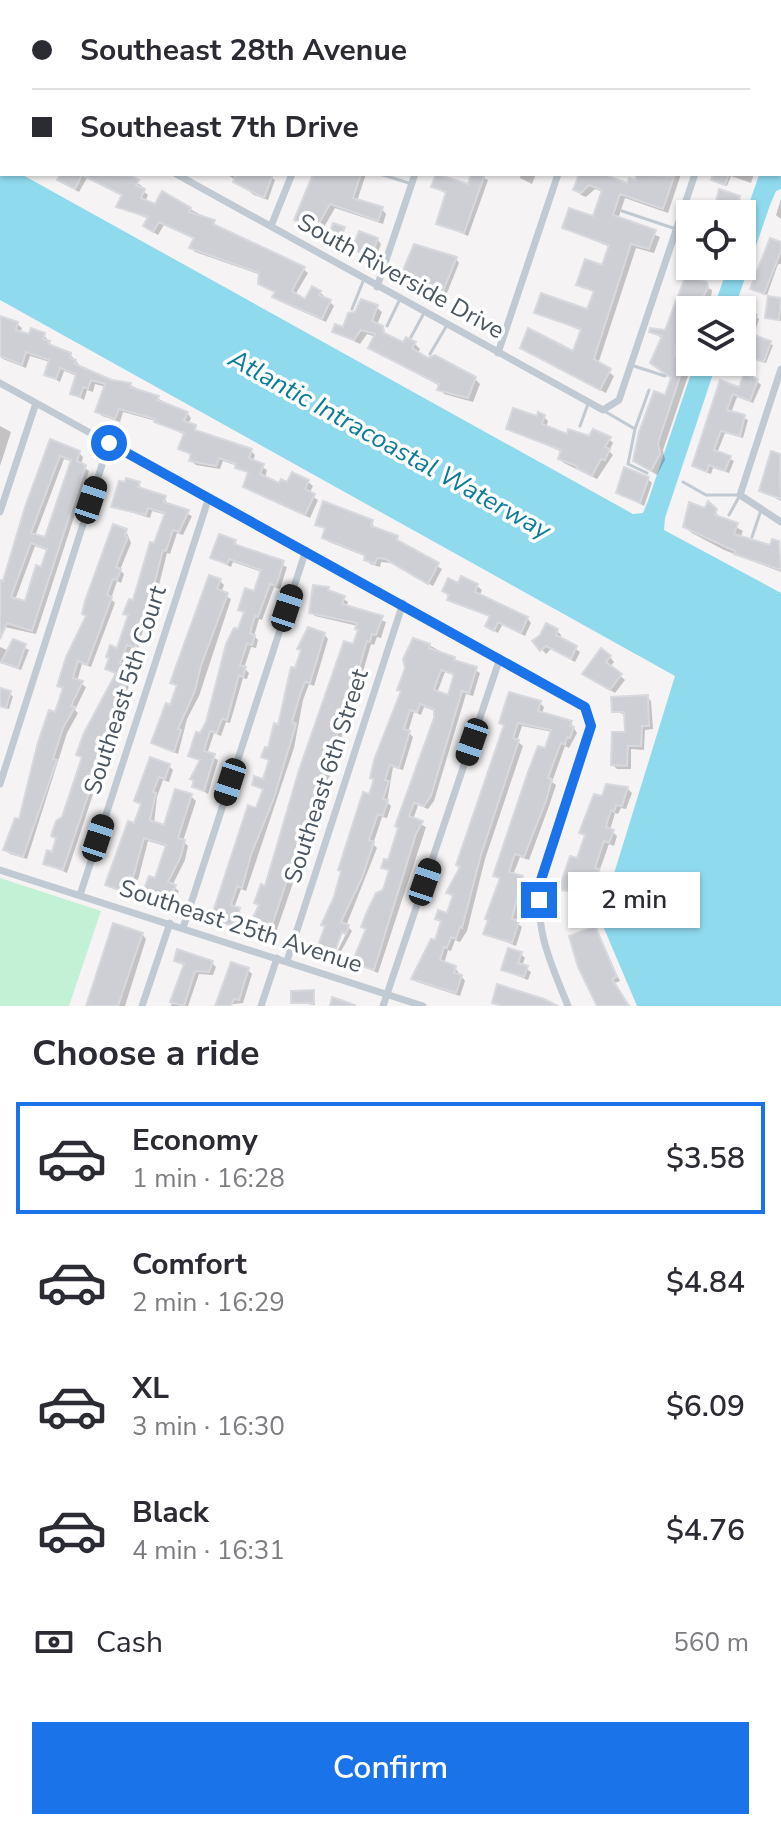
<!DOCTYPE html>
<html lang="en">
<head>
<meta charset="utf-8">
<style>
  :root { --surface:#fff; --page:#f7f7f7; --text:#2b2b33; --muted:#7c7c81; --line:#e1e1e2; --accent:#1a73e8 }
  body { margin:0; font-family:"Nunito Sans",sans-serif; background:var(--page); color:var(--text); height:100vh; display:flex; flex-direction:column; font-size:30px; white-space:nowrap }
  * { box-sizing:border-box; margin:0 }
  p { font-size:26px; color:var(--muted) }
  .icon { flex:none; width:44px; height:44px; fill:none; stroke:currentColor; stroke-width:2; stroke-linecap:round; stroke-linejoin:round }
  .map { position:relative; height:1006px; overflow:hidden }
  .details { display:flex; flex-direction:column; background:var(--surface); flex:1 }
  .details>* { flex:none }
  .guide { position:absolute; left:0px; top:0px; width:782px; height:176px; box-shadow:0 2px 6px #0004; display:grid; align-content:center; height:176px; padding:0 32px; background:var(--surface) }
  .controls { position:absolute; left:676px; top:200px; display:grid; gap:16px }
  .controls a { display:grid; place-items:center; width:80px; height:80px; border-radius:0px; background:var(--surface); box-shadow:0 2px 6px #0004; font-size:40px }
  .end { position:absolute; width:36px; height:36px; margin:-18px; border:10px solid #1a73e8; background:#fff; box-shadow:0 0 0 4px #fff }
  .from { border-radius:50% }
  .bubble { position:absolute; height:56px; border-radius:0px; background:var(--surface); box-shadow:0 2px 6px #0004; font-size:26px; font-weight:600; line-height:56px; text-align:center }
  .car { position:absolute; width:24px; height:48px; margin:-24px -12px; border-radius:10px; box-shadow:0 0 6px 2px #0007; background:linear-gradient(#222 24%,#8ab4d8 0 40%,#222 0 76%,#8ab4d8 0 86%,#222 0) }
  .guide b { display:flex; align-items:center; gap:28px; height:76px; font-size:30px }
  .guide b+b { border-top:2px solid var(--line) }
  .guide i { width:20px; height:20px; background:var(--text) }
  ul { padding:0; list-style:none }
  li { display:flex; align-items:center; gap:24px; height:112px; margin:0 16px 12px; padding:0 16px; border:4px solid transparent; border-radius:0px }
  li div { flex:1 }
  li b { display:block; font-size:30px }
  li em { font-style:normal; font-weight:600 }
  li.on { border-color:var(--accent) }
  li>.icon { width:72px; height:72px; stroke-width:1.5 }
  h2 { padding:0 32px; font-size:36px; line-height:96px }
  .pay { display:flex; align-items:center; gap:20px; height:88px; padding:0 32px; font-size:30px }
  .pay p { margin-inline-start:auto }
  .primary-button { display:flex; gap:16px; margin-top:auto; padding:16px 32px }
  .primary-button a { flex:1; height:92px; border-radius:0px; background:var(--accent); color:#fff; font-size:32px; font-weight:600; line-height:92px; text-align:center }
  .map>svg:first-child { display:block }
</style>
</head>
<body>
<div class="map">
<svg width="781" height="1006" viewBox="0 0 781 1006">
  <rect width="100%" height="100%" fill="#f5f3f3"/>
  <path fill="#c3f1d5" d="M0,878l101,33 -32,95h-69z"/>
  <path fill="#90daee" d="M781,159v30l-5,2 -6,14 -36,105h-21l15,-44h14v-42l17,-49 21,-1z
    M0,163l2,11h19l612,340 10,-1 5,-12 47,-139h22l-52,156 -1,12 117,63v413h-144l-37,-87 75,-243 -675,-376z"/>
  <path fill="#0003" fill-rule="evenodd" d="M0,0h15l-13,2v7z
    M29,0h34l3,2h-38z
    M195,0h38l-1,2z
    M507,0h25l-26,2z
    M0,34l2,1v17l-2,-1z
    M0,104l2,2v40l-2,-1z
    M60,174h62l20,12 -2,3 8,6 -3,7 11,5 34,2 24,13 3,6 86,41 5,4 -13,22 11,6 14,-9 14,14 -8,16 -47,-21 -3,-8 -15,-10v-8l-66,-23 -4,-4 4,-9 -31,-14 -6,10 -8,-5 -4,-4 3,-7 -30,-13 4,-10 -36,-18 -8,14 -15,-8z
    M227,174h39l9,6 -7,20 -14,-5z
    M314,174h52l-9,27 25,8 4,5 -3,10 -48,-16 -15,26 -19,-10 -5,-5z
    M474,174l14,6 -20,56 -30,-13 9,-29 -13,-7 35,-1z
    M521,174h15l-4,10 -12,-6z
    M581,174h16l32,11 7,-3 3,-8h42l-13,39 -43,-15 -7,21 42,18 -6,16 -18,-5 -38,116 16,12 -8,17 -84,-45 52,5 8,-22 -46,-19h53l6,-19 -17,-9 25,-16 7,-21 -46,-19 30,-10 9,-26 -8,-3 -9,8 -5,-2 -5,-5z
    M715,174h39l-3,9 -20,-7 -4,10 -11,-4z
    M739,198l3,3 -3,13h-25z
    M781,199v20l-5,-4z
    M343,228l-1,15 -12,-6z
    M377,239l4,5 -6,16 -20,-12z
    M781,242v22h-3l-11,31 -12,-4 -2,-2z
    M456,259l3,4 -14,35 -38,-20z
    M687,277l25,13 -2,15 -26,-4 -6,-6z
    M770,299l11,2v20l-14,-4z
    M674,306l16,5v37l-8,-2 -2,15 10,9 -27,80 2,10 -8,15 -22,-14 38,-82 -10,-40 -12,-8 15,1z
    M376,307l6,5 -5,13 11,12 16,8 10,-2 6,6 -3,5 58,25 5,5 -7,18 -29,-8 -4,-8 -64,-34 -5,-5 5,-10 -9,-3 -7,10 -25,-12 10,-2z
    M756,317l3,2 -6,18 20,8 -7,18 -18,-6 -4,12 -11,-4 -2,-3h11v-41z
    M0,318l17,6 5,4 -2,5 24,2 9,12 17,7 10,12 32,16 18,3 57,28 4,5 -2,5 10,11 52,17 4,4 -2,7 14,8 -2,8 15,8 28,-4 5,4 -4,8 9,6 -8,18 -60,-27 -5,-5 5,-12 -12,-8 -15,-5 -3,8 -24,-4 -5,-4 2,-5 -12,-7 4,-14 -29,-14 -33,-9 -3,10 -18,-6 -4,-4 8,-25 -11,-3 -2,8 -6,-2 -3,10 -12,-7 5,-17 -13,-5 -4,11 -14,-8 4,-12 -20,-6 -4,12 -23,-9 -3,-3z
    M757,381l4,4 -8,18 -16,-6 -6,16 17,7 -5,18 -18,-5 -8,20 17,8 -5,12 -16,-5 -2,6 -13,-5 -4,-3 27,-83 19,7z
    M544,417l4,4 -2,7 22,8 41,3 4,4 -4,8 4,4 -16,24 -33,-16 -4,-4 2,-7 -54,-24z
    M0,426l11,6 -11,34z
    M51,442l28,11 4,4 -2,8 8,6 -53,163 -36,-8v-34zM64,459l9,3 -27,78 -11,-4zM35,546l14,5 -23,53 -11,-4z
    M779,456l2,2v43l-20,-11z
    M648,479l4,4 -8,23 -26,-14z
    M139,483l3,8 23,7 3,7 24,11 -9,19 -6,-2 -7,21 -3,-1 -11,44 -18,47 1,7 -8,-3 -7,19 9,6 -66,200 -22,-10 8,-9 5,-14 -5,-4 11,-18 20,-59 -5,-5 38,-79 -9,-6 22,-52 -4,-4 8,-10 33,-88 -15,-4 -2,7 -37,-11z
    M709,504l12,15 22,12 -3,7 31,9 7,-4 3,29 -57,-22 -32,-17 -7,-7z
    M372,522l3,8 22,8 4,7 41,24 -9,17 -42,-23 -10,-1 -1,5 -10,-3 -3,-7 -38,-15 -5,-5 3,-7 -10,-6z
    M126,531l5,12 -11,27 4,4 -3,9 -4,-2 -6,18 4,4 -24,64 -9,-3 -5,17 9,6 -11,23 3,3 -11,20 -40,126 -17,-5 -4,-4 14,-29 44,-131 -4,-4z
    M235,541l3,6 49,20 -7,22 -6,-2 -12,33 -3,-1 -5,17 4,4 -2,8 -5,-1 -7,21 5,5 -2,6 -4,-1 -13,45 -4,-1 -5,14 -7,-3 -7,21 11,6 -10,34 -14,-8 -2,-7 10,-17 -12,-7 11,-19 38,-104 6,-17 -5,-6 15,-15 7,-22 -29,-10 -2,5 -18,-9z
    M220,581l4,4 -3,8 10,6 -32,97 -12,23 -9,35 -25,-11 19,-36 5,-20 -5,-5z
    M458,585l19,1 5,4 -3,6 48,22 4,5 -6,13 -23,-11 -4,8 -11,-7 4,-9 -38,-14 -9,-12z
    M328,589l20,13 -2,5 40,15 -5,16 -4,-1 -3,8 -3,-1 -13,45 -3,-1 -20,73 -62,180 -11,-4 -11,-12 94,-282 10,3 5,-14 -2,-6 -43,-10 -4,-4z
    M557,631l4,4 -1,4 20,13 -5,10 -24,-13 -5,5 -11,-12z
    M324,634l4,5 -14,47 -5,-2 -6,16 -9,48 -48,143 -5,-2 -7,19 9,6 -5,15 -25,-11 51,-127 -10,-6 10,-3 6,-20 -6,-5 15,-30 23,-75 -3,-3z
    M13,642l16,8 -8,20 -21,-7v-16l7,3z
    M429,645l51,28 -7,23 -7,-2 -32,107 -6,8 -10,-4 -5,15 13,7 -48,146 -23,-10 12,-33 -4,-4 22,-35 5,-19 -7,-5 6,-5 34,-104 12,-47 -11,-4 -3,8 -7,-3 -6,20 5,5 -10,33 -10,-3 -6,35 4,4 -4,12 -5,-1 -9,27 4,4 -31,78 -17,33 -15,-8 5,-3 56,-167 -3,-4zM445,672l11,4 -7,21 -12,-4z
    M610,657l4,5 -4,5 15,13 -10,13 -26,-15z
    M0,690l13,6 -4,13 -9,-2z
    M647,697l4,4 2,28 -8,1 -1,20 -13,-1v20h-14l-4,-4 14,-31 -1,-19 -12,-4z
    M540,703l4,4 -2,7 29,9 6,10 -8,15 -4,-2 -13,36 4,3 -7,21 -20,54 -9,-3 -7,18 13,8 -10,39 6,5 -6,19 -30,-12 15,-53 -5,-6 57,-143 -31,-6 -5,15 6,5 -38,113 -18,72 -7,11 -5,-2 -4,11 -3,-1 -4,14 11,4 10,13 -5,15 -43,-14 -4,-4 23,-35 7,-19 -6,-6 12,-3 4,-18 -5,-4 13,-25 44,-141 -4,-4z
    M169,766l4,4 -4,12 -6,-2 -6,17 -3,26 12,5 25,-32 5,5 -13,40 5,5 -3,14 -13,26 7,5 -9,18 -26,-12 12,-17 12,-33 -20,-6 -10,39 -4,-1 -6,15 -20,-10 34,-78 -5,-5z
    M627,788l5,5 -6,16 -5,-1 -3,6 -3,-1 -5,17 7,6 -3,10 -5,-2 -10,28 3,3 -5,57 23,49 -5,2 6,13 9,10h-32l-3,-77 -17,-2 -4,-4 2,-20 -4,-9 -9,-5 24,-52 -5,-5 21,-33z
    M349,928l3,3 -14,26 -3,-1z
    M142,934l4,5 -21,67h-38z
    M521,954l4,4 -3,8 9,6 -3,8 -24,-10z
    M176,960l36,3 4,4 -3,8 -14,-1 -11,32h-17l14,-40z
    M248,970l4,4 -9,29 -26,3z
    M313,992l2,13 -22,-3z"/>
  <path fill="#cdcfd5" stroke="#d7d9de" stroke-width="2" fill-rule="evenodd" d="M60,174l71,2 8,4 -3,5 9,4 -4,9 14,6 7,-13 29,17 -2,4 26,8 -2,4 92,43 -13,24 13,8 7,-13 9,5 -2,4 12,5 -9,19 -50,-22 3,-5 -17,-8 1,-11 -70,-25 5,-10 -35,-16 -6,10 -10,-6 5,-9 -32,-10 6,-12 -40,-20 -7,14 -18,-9z
    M236,174h37l-9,24 -31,-16z
    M313,174h48l-8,24 30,9 -5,14 -48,-17 -15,27 -21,-11z
    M436,174l32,10 3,-10h14l-21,59 -28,-9 10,-32 -15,-5z
    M579,174h24l24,9 2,-5 6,2 2,-6 37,3 -11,32 -43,-15 -7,21 43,15 -7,19 -18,-5 -37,115 17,10 -11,21 -80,-42 8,-20 45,23 8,-22 -47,-16 7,-20 46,16 7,-18 -18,-6 9,-26 17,6 7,-20 -47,-17 7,-20 24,8 9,-26 -13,-5 -8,8 -8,-3z
    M713,174h16l-4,11 -14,-5z
    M719,189l21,7 -6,18h-21z
    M333,223l12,4 -6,15 -11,-4z
    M359,231l19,7 -7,19 -19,-8z
    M770,238l11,4v9l-17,43 -14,-5z
    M414,244l43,13 -16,39 -40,-21z
    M686,275l21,7 1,5 -11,23h-7v29l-4,5 -9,-3 -2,15 10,6 -27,81 2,11 -9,17 -18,-10 6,-29 15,-41 11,4 6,-17 -21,-15 12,-27 -13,-4 1,-4 15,2z
    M768,296l13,2 -2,22 -14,-2z
    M361,299l17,6 -6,16 11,5 1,7 19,9 3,-5 10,5 -4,6 16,10 7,-3 41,22 -8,21 -31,-8 2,-6 -71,-36 7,-14 -14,-4 -7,10 -22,-8 3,-8 8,3 5,-14 7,-1z
    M742,310l15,5 -6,19 20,7 -7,21 -22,-7z
    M0,316l18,6 -2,8 13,4 2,-6 14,5 -2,6 7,2 -2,3 23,9 -1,5 6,2 -1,4 37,16 19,3 -1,4 29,9 -2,4 31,12 -4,9 12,4 -1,5 57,19 -3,9 15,6 -4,10 19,9 2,-4 6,3 5,-10 17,8 -4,9 10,5 -10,21 -62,-28 5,-15 -13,-4 1,-4 -17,-6 -3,8 -27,-5 2,-7 -13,-5 6,-16 -30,-11 1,-3 -36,-10 -4,10 -20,-7 10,-28 -14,-4 -3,9 -5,-2 -3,10 -10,-3 6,-20 -16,-6 -4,11 -12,-4 5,-15 -23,-8 -4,13 -22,-9z
    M744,374l14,5 -8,22 -17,-7 -6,16 18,5 -5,21 -19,-5 -7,19 17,6 -6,15 -16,-6 -2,7 -15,-6 28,-86 19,7z
    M513,408l24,8 1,-4 7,3 -3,9 25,10 1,-5 21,7 4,-7 18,8 -6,10 5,2 -5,11 -4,-1 -9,17 -16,-8 1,-2 -19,-7 3,-9 -55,-21z
    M50,439l30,12 -3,10 9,4 -54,166 -25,-8 -7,16v-59l3,1 22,-74zM60,456l11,4 -26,77 -14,-4zM31,543l16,6 -6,18 -5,-2 -11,36 -14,-4z
    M771,451l9,3 1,45 -22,-8z
    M624,467l25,10 -9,26 -24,-10z
    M126,478l14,4 -2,5 28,9 -2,6 25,8 -10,22 -6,-2 -7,21 -3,-1 -11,43 -18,47 4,1 -3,7 -8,-3 -7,18 10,4 -4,17 -27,69 3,1 -39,116 -20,-6 4,-14 5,2 4,-14 -5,-2 5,-15 6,-4 20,-60 -6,-2 8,-22 32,-60 -11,-4 4,-11 -3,-1 4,-12 7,3 11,-33 -5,-1 6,-15 4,1 17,-58 4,1 11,-30 -17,-5 -2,7 -35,-8 8,-26 6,1z
    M323,501l50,19 -2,6 27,10 -1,4 42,23 -11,21 -43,-25 -8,-1 -2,6 -11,-4 1,-5 -43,-17 3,-10 -10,-3z
    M708,501l9,8 -2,6 23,8 -4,11 36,11 2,-6 7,2 2,29 -47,-16 1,-3 -52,-24 6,-25 16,6z
    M113,524l14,5 -2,7 3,1 -12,30 5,2 -4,11 -4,-1 -6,16 5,2 -25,68 -9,-4 -5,17 10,3 -12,25 4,1 -12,21 -10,31 4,1 -34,97 -20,-7 12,-32 4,1 19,-77 11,-32 6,2 8,-24 -6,-2 9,-29 20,-41 -4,-2 3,-13z
    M219,534l17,6 -2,4 50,17 -8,25 -6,-2 -12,33 -3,-1 -5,17 5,2 -3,10 -5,-1 -7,21 6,2 -3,10 -4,-2 -12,45 -5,-1 -5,14 -7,-2 -6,20 11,3 -11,37 -12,-4 2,-7 -4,-1 10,-19 -12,-4 8,-24 4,1 6,-11 20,-78 8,-16 4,1 6,-17 -6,-2 7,-22 9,3 7,-21 -32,-11 -2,5 -17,-6z
    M209,575l12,4 -4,10 11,4 -27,73 -6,25 -17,38 3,1 -7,22 -23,-9 15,-40 4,2 7,-20 -7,-2z
    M461,576l17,8 -3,8 53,25 -7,16 -23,-11 -4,9 -9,-5 5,-10 -43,-16 2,-5 -7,-4 6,-13 10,5z
    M313,585l16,2 -1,3 17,6 -3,8 41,12 -7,19 -4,-1 -2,8 -3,-1 -13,45 -3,-1 -20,71 -19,48 -44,134 -13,-5 2,-5 -8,-2 10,-21 -5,-2 7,-19 4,2 34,-116 45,-129 9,3 5,-14 -3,-1 2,-6 -48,-10z
    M546,623l12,6 -2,6 21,11 -6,13 -25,-13 -6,5 -8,-10 8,-6z
    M308,627l17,6 -15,50 -5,-1 -5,13 -8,27 4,2 -22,74 -23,57 -9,33 -5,-2 -6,19 9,3 -6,19 -23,-9 37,-113 8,3 7,-19 -11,-4 2,-9 9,3 6,-19 -8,-3 4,-10 3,1 6,-25 4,2 13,-58 4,1 6,-18 -4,-1z
    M413,638l17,6 -1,4 26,9 -1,3 23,7 -8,26 -7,-2 -31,105 -7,10 -10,-3 -5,13 14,5 -7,13 -42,136 -22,-7 14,-34 -5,-2 5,-13 10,-21 7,-3 6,-20 -8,-2 3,-9 4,1 10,-32 -3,-2 39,-108v-9l-14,-5 -3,8 -7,-2 -6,19 6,2 -11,37 -9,-3 -5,15 4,1 -6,18 5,1 -5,16 -5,-2 -9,26 5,2 -12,36 -21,44 8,3 -3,9 -4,-2 -8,22 -5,-2 -2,5 -15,-5 2,-8 4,2 7,-20 -4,-1 13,-28 7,-26 -3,-1 25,-78 6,2 5,-15 -4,-1 4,-18 27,-69 -4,-1 8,-22 -2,-9zM441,670l13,4 -6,21 -14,-5z
    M13,639l13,5 -8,24 -17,-6z
    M601,648l10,8 -5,6 16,12 -12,16 -28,-16z
    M0,688l11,3 -5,17 -6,-2z
    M509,692l32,9 -3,10 34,10 -2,5 4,1 -4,11 -3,-1 -2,8 -4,-2 -13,35 4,1 -6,22 -22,56 -9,-3 -6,18 14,4 -11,43 7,2 -7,22 -29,-9 5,-14 -3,-1 15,-41 -7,-2 35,-104 10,-26 7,2 6,-18 -33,-7 -5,15 6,2 -38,115 -19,73 -2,-1 -4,12 -5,-2 -4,11 -3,-1 -4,13 16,6 -2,7 8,2 -6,18 -45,-14 20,-40 4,1 6,-19 -6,-2 3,-9 9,3 6,-18 -7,-2 14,-26 -4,-2 48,-140 -5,-2z
    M648,695l1,31h-7l-1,20h-13l-1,20 -16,-1 1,-33h13l-1,-20h-12l-1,-15z
    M150,757l20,7 -5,15 -6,-2 -6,15 3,1 -6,27 14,5 11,-36 17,5 -14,44 7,2 -4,16 -13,26 8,3 -10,21 -25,-9 8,-21 6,2 11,-33 -22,-7 -11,40 -3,-2 -6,16 -19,-7 23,-64 6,2 7,-19 -7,-3z
    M606,784l22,3 -6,19 -6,-1 -2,7 -3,-2 -5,17 8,3 -5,13 -5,-2 -9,27 4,1 -6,57 -21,-2 2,-24h-4v-9l-9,-1 1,-10 8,-24 7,2 8,-23 -6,-2 15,-39 8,2z
    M113,923l30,10 -6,17 -19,56h-32z
    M595,926l22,51 -5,2 17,27h-32l-19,-39 -9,-31z
    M508,948l14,4 -4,11 10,3 -4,11 -23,-7z
    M177,949l36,12 -4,11 -14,-1 -11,35 -14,-4 14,-38 -10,-3z
    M231,962l18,6 -10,32 -5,-1 -3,7h-16z
    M497,984l47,15 14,7h-56l-10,-3z
    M314,990v13h-23v-12z
    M332,997l23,8v1h-25z"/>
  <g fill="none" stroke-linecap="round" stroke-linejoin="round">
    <path stroke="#c1cad2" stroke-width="3" d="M175,0l4,2
      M709,0l6,2
      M684,2l1,-2
      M780,25h1
      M380,174l32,10
      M622,211l54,18
      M352,309l12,-30
      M387,326l13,-27
      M411,337l13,-24
      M430,354l17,-29
      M631,365l34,11
      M606,412l29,17 14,-39
      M580,426l8,-22
      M635,429l-7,35 19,9
      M683,482l23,13h34l-11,20
      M752,537l9,-27"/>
    <path stroke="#c1cad2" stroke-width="7" d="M112,0l5,2
      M132,2l1,-2
      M248,2l1,-2
      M364,2l1,-2
      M415,2l1,-2
      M543,2l1,-2
      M0,78l2,1
      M176,174l427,236 16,-10 76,-226
      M271,226l21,-52
      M377,287l38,-113
      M498,353l60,-179
      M781,369l-41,126 41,27
      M0,383l585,324 6,19 -50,154c-7,50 9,81 27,126
      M0,512l36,-109
      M0,784l109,-341
      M0,870l423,136
      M80,895l129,-398
      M183,928l123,-378
      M287,961l116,-358
      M142,1006l28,-83
      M261,1006l16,-48
      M383,1006l117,-348"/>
    <path stroke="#b3c2d1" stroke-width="11" d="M638,0l6,2
      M780,52l1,1"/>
  </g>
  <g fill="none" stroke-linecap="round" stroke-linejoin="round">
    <path stroke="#1a73e8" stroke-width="10" d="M109,443l476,264 6,19 -50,154 -2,20"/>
  </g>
  <g text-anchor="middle" stroke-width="7" stroke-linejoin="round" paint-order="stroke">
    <g font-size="24" fill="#4a5661" stroke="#fff">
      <text transform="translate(401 276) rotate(29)" y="8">South Riverside Drive</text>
      <text transform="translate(125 690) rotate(-72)" y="8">Southeast 5th Court</text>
      <text transform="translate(326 776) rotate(-72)" y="8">Southeast 6th Street</text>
      <text transform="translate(241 926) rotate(18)" y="8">Southeast 25th Avenue</text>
    </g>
    <g font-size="26" font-style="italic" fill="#0c7c9b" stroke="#fff">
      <text transform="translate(390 444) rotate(29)" y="9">Atlantic Intracoastal Waterway</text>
    </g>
  </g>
</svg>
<div class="controls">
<a><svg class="icon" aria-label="locate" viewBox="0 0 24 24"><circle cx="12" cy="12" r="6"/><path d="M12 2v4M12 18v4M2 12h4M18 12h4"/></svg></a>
<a><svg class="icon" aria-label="layers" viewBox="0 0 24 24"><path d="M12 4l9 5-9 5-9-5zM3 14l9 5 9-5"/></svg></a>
</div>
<i class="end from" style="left:109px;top:443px"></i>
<i class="end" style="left:539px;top:900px"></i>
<div class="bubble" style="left:568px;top:872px;width:132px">2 min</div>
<i class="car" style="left:91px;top:500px;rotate:18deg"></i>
<i class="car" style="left:287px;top:608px;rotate:18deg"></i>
<i class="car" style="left:472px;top:742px;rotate:199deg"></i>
<i class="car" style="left:230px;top:782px;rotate:198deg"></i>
<i class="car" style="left:98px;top:838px;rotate:18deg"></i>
<i class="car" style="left:425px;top:882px;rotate:19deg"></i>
<div class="guide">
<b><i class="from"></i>Southeast 28th Avenue</b>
<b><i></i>Southeast 7th Drive</b>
</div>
</div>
<section class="details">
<h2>Choose a ride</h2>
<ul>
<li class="on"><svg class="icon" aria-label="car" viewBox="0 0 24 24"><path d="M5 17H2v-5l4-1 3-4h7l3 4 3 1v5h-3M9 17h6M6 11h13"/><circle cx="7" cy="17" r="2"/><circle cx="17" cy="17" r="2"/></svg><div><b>Economy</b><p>1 min · 16:28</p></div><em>$3.58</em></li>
<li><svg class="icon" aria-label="car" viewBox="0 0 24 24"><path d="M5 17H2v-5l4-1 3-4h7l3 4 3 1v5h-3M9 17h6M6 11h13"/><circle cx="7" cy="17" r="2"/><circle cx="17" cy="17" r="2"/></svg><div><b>Comfort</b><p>2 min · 16:29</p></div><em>$4.84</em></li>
<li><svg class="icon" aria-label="car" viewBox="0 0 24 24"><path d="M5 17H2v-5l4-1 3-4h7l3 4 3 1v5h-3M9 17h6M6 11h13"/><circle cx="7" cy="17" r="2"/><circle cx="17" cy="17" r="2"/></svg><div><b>XL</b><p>3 min · 16:30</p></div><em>$6.09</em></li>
<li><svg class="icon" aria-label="car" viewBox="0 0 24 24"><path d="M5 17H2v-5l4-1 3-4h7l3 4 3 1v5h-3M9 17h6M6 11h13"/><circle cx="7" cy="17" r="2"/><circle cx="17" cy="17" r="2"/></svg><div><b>Black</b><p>4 min · 16:31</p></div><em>$4.76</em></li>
</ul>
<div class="pay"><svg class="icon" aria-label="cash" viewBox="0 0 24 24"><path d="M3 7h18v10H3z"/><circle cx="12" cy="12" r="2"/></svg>Cash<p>560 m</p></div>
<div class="primary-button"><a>Confirm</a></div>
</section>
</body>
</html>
